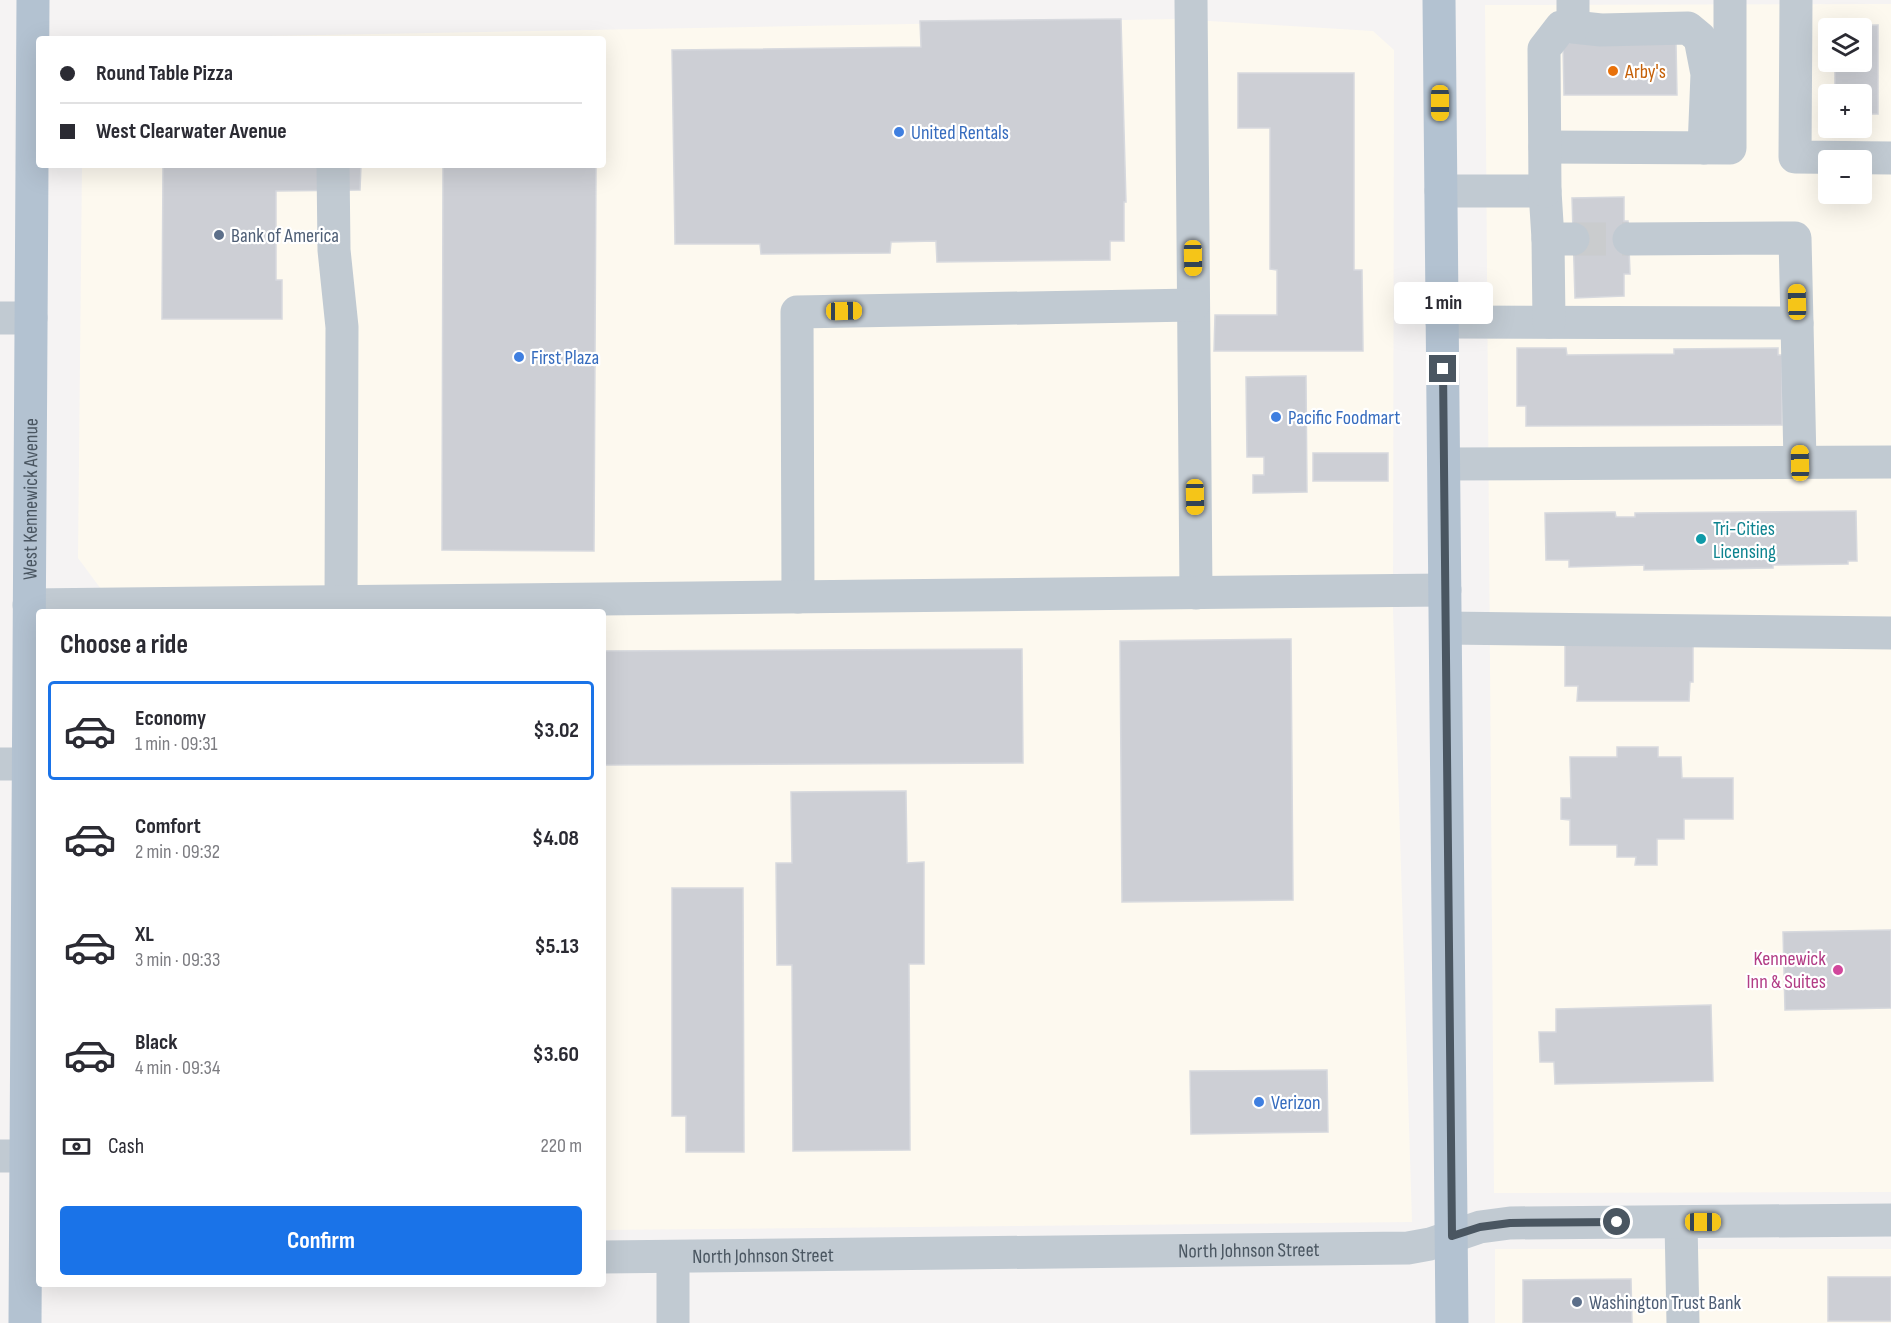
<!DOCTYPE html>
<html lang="en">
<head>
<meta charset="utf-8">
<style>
  :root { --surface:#fff; --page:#f7f7f7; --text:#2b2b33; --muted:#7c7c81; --line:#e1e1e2; --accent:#1a73e8 }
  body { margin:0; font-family:"Sofia Sans Condensed",sans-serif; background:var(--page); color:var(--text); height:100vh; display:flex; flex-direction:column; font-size:22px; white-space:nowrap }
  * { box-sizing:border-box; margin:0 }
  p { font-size:20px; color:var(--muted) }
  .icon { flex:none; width:33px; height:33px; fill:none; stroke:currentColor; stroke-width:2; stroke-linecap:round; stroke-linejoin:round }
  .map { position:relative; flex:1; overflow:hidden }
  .panel { position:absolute; left:36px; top:609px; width:570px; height:678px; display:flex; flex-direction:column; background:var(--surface); border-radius:6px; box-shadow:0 6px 24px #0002 }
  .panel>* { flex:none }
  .banner { position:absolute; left:36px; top:36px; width:570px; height:132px; border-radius:6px; box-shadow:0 6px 24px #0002; display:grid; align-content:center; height:132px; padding:0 24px; background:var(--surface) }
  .buttons { position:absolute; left:1818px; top:18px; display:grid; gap:12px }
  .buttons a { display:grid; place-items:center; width:54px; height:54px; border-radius:6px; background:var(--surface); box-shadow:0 6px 24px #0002; font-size:30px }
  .end { position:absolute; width:27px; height:27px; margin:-14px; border:8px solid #4a5661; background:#fff; box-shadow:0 0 0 3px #fff }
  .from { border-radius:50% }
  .bubble { position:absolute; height:42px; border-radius:6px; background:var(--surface); box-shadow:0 6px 24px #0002; font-size:20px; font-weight:700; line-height:42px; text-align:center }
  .car { position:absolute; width:18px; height:36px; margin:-18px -9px; border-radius:8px; box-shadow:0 0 4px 2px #0007; background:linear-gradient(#f5c518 24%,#345 0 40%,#f5c518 0 76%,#345 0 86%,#f5c518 0) }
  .banner b { display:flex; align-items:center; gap:21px; height:57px; font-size:22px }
  .banner b+b { border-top:2px solid var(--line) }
  .banner i { width:15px; height:15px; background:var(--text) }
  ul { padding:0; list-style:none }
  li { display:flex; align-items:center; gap:18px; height:99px; margin:0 12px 9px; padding:0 12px; border:3px solid transparent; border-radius:6px }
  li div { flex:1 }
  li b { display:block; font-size:22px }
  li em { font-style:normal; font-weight:700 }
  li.selected { border-color:var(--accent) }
  li>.icon { width:54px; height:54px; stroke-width:1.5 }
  h2 { padding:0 24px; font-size:27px; line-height:72px }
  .pay { display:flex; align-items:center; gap:15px; height:66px; padding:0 24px; font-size:22px }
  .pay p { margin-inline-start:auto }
  .cta { display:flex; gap:12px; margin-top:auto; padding:12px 24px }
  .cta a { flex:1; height:69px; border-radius:6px; background:var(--accent); color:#fff; font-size:24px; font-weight:700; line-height:69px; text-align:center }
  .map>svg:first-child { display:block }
</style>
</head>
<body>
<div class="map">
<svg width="1891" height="1323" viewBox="0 0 1891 1323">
  <rect width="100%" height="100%" fill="#f5f3f3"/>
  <path fill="#fdf9ef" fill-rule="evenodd" d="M1891,4v1188l-397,1 -9,-1188zM1828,28h34v34h-34zM1828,94h34v34h-34zM1828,160h34v34h-34z
    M1176,19l197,12 21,19 -1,561 19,611 -809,8v-618l-502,-23 -23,-31 4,-393h521v-126h-492z
    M1495,1249h396v74h-396z"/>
  <path fill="#cdcfd5" stroke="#d7d9de" stroke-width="1.5" d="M1121,19l5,183h-2v39h-14v19l-173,2 -1,-21 -45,1 -1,11 -129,1 -1,-10h-85l-3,-194 249,-3 -1,-26z
    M1878,25v89h-16v-20h-27v-32h27v-34h-27v-2z
    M1563,43h113l1,52h-113z
    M1238,73h116v197h8l1,81h-149l1,-36h62v-45l-7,-1v-141h-32z
    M163,165h198l-1,25 -84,1v89h6v39h-120z
    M443,165h153l-2,386 -152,-1z
    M1624,197v24h4l2,53h-6v22l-49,2 -3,-100z
    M1517,348h49l1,7 107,-1v-5l104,-1v7h4v70l-256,1v-20h-9z
    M1306,376l1,116 -54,1v-18h11v-18h-17l-1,-80z
    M1313,453h75v28h-75z
    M1856,511l1,50h-9v3l-75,1v3l-129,2v-5l-75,2v-7h-23l-1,-47 70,-1 1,5h19v-4z
    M1291,639l2,261 -171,2 -2,-261z
    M1565,640h128v42h-3l-1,19h-112l1,-15h-13z
    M1022,649l1,114 -420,2v-114z
    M1617,747h41v10h23l1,21h51v41h-49v20h-27v26h-22l1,-8h-19v-12h-47v-25l-9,-1v-21h10l-1,-41h47z
    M906,791l1,72 17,-1v102h-15l1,186 -117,1 -1,-186h-15l-1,-102h16l-1,-71z
    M672,888h71l1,264h-58v-36h-14z
    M1891,930v78l-106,2 -2,-78z
    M1711,1005l2,76 -158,3 -1,-22h-14l-1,-30h17v-23z
    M1327,1070l1,62 -137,2 -1,-63z
    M1828,1277h63v44h-63z
    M1631,1279l1,44h-109v-43z"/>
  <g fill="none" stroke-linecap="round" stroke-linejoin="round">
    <path stroke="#caccce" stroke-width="33" stroke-dasharray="33 16" stroke-linecap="butt" d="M1573,239h56"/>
    <g stroke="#c1cad2" stroke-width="33">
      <path d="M1191,0l5,593"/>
      <path d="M1796,0l-1,157 96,1"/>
      <path d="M1573,27l28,3 87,-2 12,10 7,36 -3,74"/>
      <path d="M1545,147l185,1v-148"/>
      <path d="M333,165l1,85 8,77 -1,275"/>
      <path d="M1441,191h104l3,48"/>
      <path d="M1545,191l-1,-142 17,-22h12v-27"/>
      <path d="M1629,239l166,-1 2,85"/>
      <path d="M0,318h31"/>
      <path d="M1442,322l355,1 3,140"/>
      <path d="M1549,322l-1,-83h25"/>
      <path d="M1444,464l447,-2"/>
      <path d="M798,597l-1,-285 396,-7"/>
      <path d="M29,605l1416,-15"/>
      <path d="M1446,628l445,5"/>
      <path d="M0,764h28"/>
      <path d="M0,1156h26"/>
      <path d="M1681,1222l2,101"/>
      <path id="s1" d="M603,1257l805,-9 22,-4 50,-17 30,-4 381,-3"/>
      <path d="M673,1257v66"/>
    </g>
    <g stroke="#b3c2d1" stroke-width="33">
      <path d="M1439,0l13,1323"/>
      <path id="s2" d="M25,1323l8,-1323"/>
    </g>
  </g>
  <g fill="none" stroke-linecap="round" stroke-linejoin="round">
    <path stroke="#4a5661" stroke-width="8" d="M1443,369l9,867 28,-9 30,-4 107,-1"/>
  </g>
  <circle fill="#e8710a" stroke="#fff" stroke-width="2" cx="1613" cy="71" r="6"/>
  <g fill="#3f7fe0" stroke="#fff" stroke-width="2">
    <circle cx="899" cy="132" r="6"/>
    <circle cx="519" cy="357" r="6"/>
    <circle cx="1276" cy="417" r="6"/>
    <circle cx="1259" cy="1102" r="6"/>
  </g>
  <g fill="#5c6f8a" stroke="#fff" stroke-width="2">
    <circle cx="219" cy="235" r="6"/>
    <circle cx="1577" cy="1302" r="6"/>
  </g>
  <circle fill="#0f9aa8" stroke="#fff" stroke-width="2" cx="1701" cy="539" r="6"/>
  <circle fill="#d1479c" stroke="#fff" stroke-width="2" cx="1838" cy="970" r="6"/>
  <g text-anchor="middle" stroke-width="4.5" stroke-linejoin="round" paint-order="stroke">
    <g font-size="20" fill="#c56008" stroke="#fff" text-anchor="start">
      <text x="1625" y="78">Arby's</text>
    </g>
    <g font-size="20" fill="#366cbe" stroke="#fff" text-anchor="start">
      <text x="911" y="139">United Rentals</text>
      <text x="531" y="364">First Plaza</text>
      <text x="1288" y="424">Pacific Foodmart</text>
      <text x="1271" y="1109">Verizon</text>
    </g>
    <g font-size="20" fill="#4e5e75" stroke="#fff" text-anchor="start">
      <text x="231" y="242">Bank of America</text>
      <text x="1589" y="1309">Washington Trust Bank</text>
    </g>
    <g font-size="20" fill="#4a5661" stroke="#fff">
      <text dy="7" stroke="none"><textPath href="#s2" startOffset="824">West Kennewick Avenue</textPath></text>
      <text dy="7" stroke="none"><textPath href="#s1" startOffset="646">North Johnson Street</textPath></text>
      <text dy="7" stroke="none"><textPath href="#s1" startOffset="160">North Johnson Street</textPath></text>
    </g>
    <g font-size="20" fill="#0d838f" stroke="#fff" text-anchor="start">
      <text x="1713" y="535">Tri-Cities<tspan x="1713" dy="23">Licensing</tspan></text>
    </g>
    <g font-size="20" fill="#b23c85" stroke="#fff" text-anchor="end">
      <text x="1826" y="965">Kennewick<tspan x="1826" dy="23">Inn &amp; Suites</tspan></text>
    </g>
  </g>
</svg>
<div class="buttons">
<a><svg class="icon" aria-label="layers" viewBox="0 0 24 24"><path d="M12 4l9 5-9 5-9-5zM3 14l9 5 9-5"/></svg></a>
<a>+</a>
<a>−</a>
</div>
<i class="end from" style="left:1617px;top:1222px"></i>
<i class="end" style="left:1443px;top:369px"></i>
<div class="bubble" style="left:1394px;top:282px;width:99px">1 min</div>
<i class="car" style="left:1440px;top:103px;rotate:180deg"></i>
<i class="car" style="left:1193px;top:258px;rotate:179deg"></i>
<i class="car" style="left:1797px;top:302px;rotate:359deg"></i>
<i class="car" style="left:844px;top:311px;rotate:89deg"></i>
<i class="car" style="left:1800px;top:463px;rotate:359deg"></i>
<i class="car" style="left:1195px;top:497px;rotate:179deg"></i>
<i class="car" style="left:1703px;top:1222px;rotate:90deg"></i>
<div class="banner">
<b><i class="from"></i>Round Table Pizza</b>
<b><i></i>West Clearwater Avenue</b>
</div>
<section class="panel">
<h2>Choose a ride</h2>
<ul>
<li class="selected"><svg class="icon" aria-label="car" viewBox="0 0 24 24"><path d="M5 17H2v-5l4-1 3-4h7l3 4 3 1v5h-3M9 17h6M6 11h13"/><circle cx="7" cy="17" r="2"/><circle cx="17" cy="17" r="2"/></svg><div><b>Economy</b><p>1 min · 09:31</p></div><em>$3.02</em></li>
<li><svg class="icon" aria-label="car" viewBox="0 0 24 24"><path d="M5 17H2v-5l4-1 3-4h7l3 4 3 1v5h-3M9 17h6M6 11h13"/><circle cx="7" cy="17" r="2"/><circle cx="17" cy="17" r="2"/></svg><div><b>Comfort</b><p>2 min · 09:32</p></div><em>$4.08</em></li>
<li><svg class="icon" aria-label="car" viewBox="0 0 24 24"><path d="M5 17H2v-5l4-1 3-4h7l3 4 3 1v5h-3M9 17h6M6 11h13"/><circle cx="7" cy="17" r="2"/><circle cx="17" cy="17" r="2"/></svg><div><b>XL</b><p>3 min · 09:33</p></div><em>$5.13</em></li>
<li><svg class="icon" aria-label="car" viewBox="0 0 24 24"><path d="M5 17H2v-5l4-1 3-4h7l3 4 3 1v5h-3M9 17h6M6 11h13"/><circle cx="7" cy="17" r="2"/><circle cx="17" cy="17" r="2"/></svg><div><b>Black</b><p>4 min · 09:34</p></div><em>$3.60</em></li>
</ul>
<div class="pay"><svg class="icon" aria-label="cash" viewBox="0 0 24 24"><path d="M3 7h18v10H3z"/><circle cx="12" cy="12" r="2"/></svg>Cash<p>220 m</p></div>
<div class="cta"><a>Confirm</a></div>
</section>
</div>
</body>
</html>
